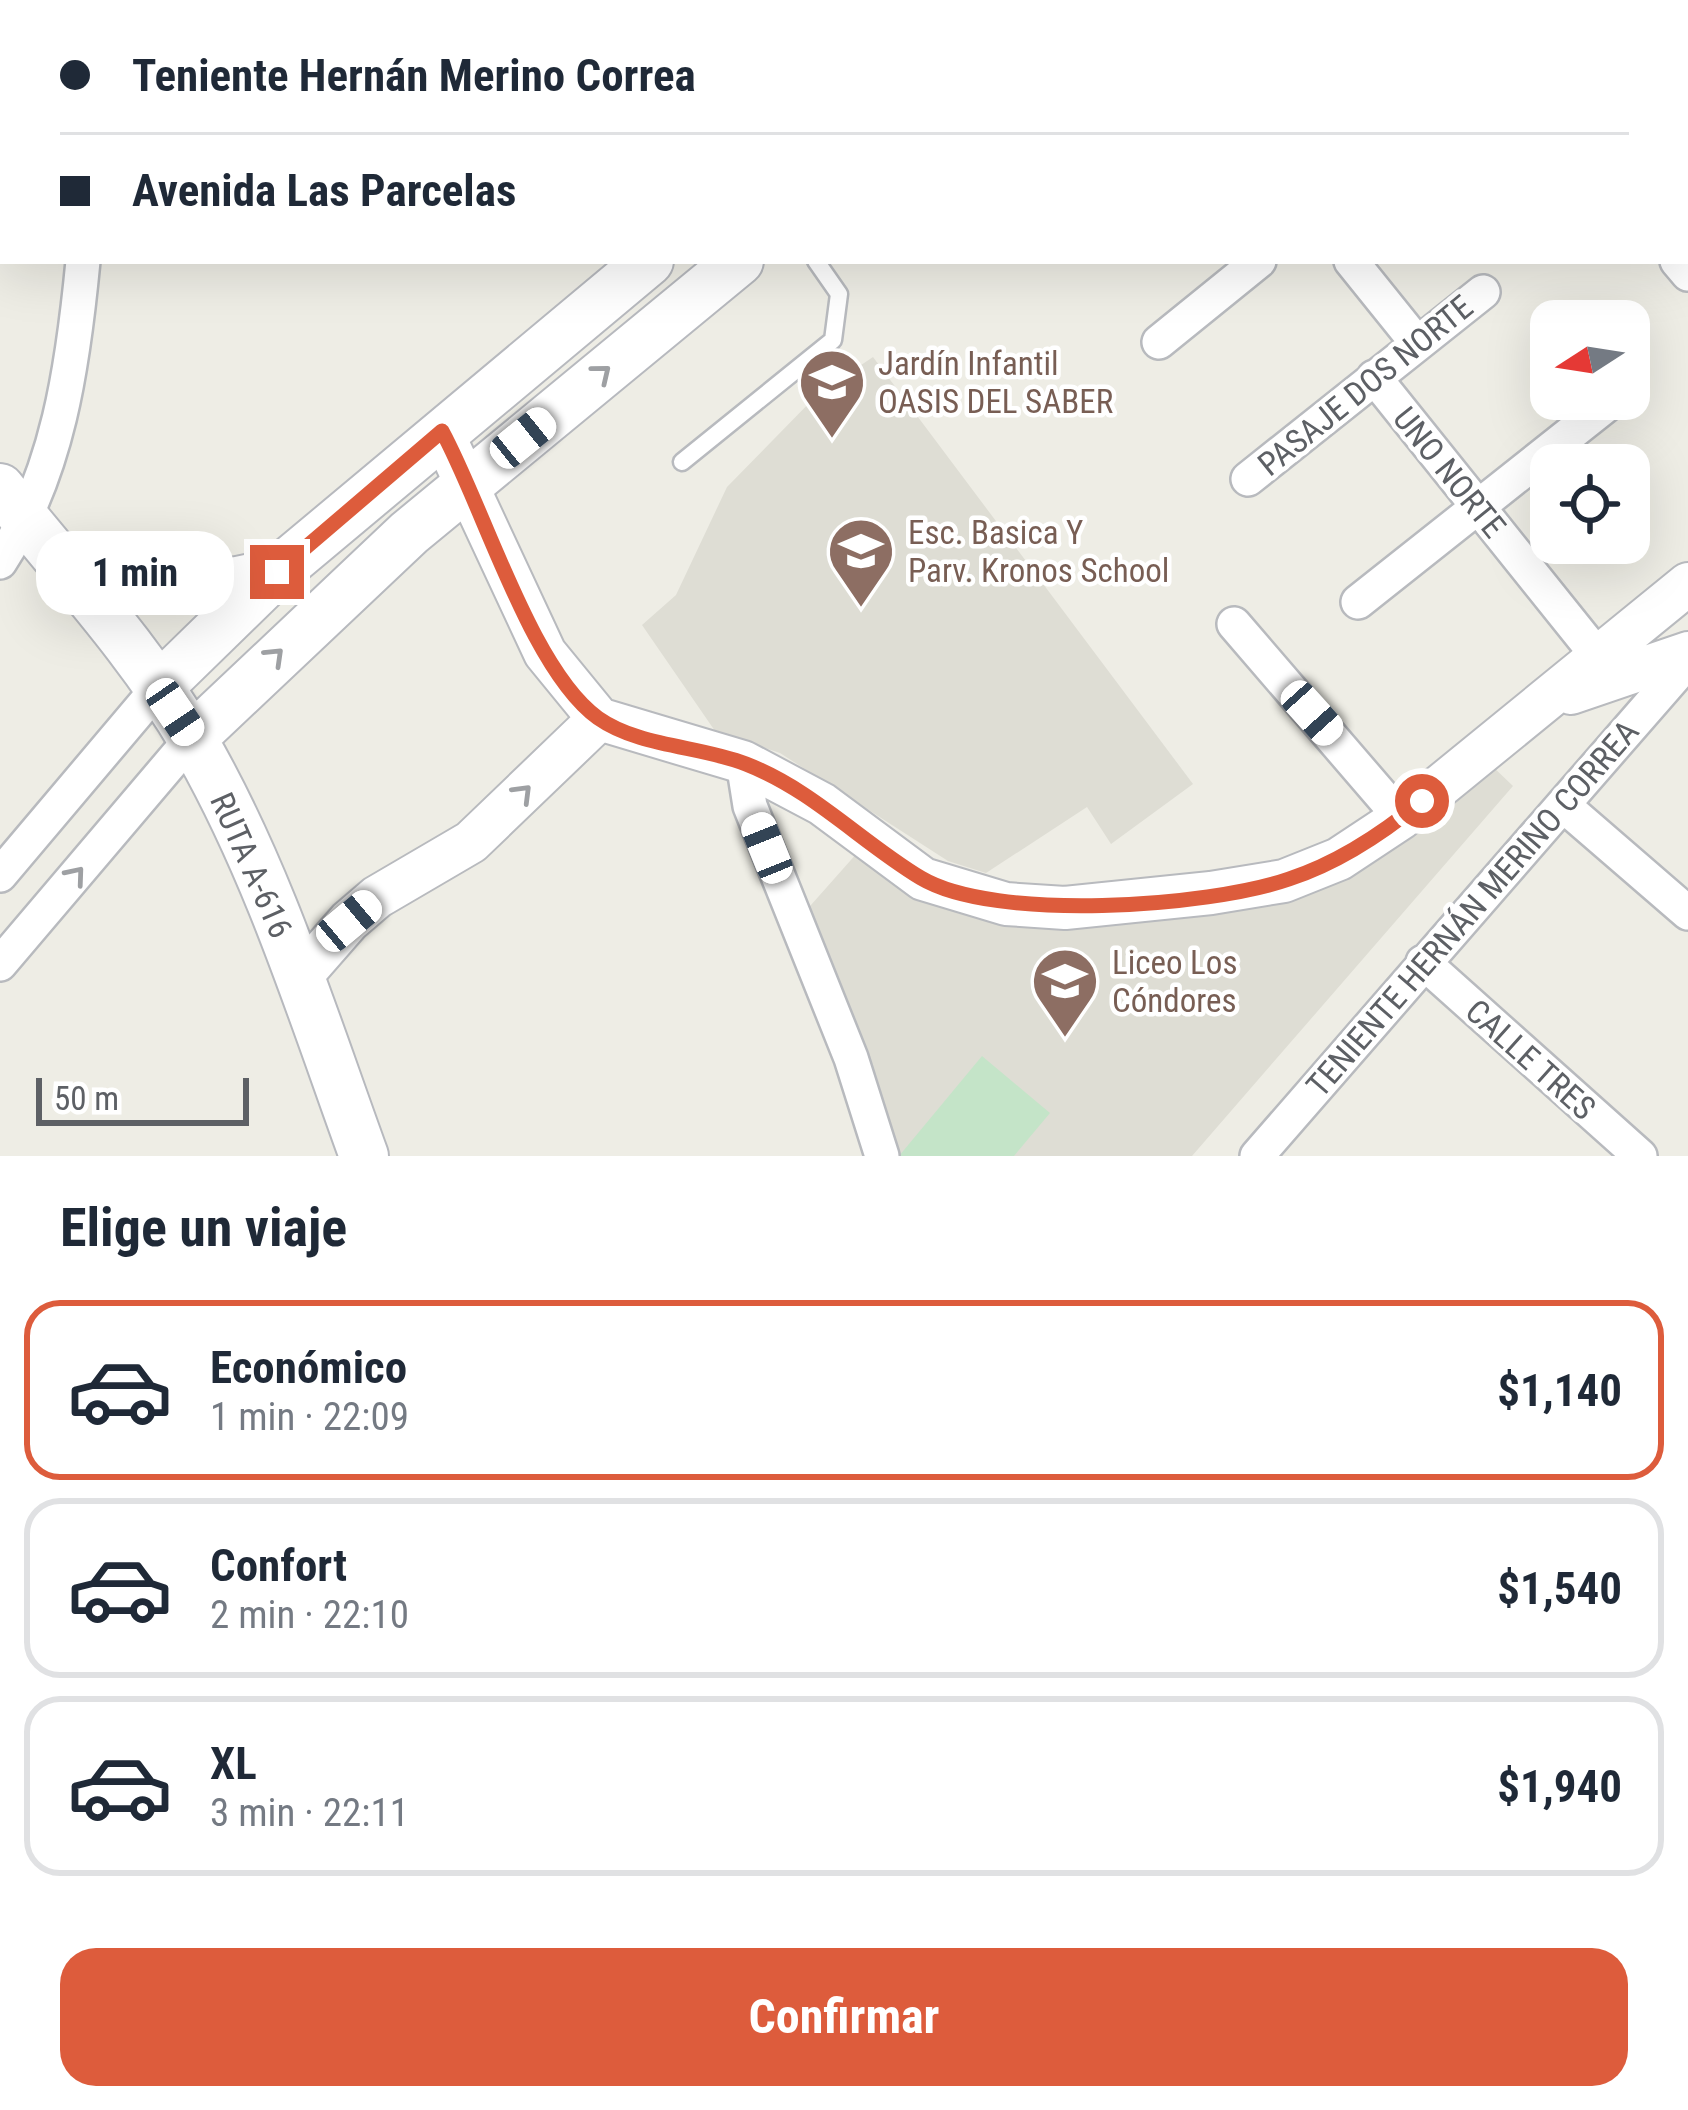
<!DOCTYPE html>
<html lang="es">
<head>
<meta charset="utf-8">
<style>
  :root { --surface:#fff; --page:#f2f2f3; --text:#1f2937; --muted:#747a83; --line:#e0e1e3; --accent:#dd5c3c }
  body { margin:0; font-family:"Roboto Condensed",sans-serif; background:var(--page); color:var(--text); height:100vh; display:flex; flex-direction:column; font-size:45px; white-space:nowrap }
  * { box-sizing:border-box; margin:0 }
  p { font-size:39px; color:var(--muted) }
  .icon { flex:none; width:66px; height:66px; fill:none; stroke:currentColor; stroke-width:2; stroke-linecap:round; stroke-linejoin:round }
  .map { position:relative; height:1156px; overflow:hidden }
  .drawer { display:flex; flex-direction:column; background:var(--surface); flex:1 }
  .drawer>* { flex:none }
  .top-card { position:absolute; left:0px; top:0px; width:1689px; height:264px; box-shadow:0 12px 48px #0002; display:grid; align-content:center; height:264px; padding:0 60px; background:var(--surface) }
  .needle { width:78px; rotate:258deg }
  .tools { position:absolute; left:1530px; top:300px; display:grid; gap:24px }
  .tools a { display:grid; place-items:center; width:120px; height:120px; border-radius:24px; background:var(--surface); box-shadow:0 12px 48px #0002; font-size:60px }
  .scale { position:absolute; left:36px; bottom:30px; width:213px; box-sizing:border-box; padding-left:12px; border:6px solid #5d6065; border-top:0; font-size:33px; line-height:42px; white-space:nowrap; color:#5d6065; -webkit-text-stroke:9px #fff; paint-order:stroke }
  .end { position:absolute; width:54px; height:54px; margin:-27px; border:15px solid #dd5c3c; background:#fff; box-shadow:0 0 0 6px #fff }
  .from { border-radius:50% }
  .bubble { position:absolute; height:84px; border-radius:36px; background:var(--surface); box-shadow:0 12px 48px #0002; font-size:39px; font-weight:700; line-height:84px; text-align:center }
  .car { position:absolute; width:36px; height:72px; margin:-36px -18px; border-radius:15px; box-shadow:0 0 9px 3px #0007; background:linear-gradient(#fff 24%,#345 0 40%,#fff 0 76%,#345 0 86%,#fff 0) }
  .top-card b { display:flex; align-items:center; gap:42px; height:114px; font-size:45px }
  .top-card b+b { border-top:3px solid var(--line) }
  .top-card i { width:30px; height:30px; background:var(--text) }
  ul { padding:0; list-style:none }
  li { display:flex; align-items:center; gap:36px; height:180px; margin:0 24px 18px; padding:0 36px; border:6px solid var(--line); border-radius:36px }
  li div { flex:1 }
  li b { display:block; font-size:45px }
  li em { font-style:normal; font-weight:700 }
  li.selected { border-color:var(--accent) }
  li>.icon { width:108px; height:108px; stroke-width:1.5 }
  h2 { padding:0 60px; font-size:54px; line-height:144px }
  .primary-button { display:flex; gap:24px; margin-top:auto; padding:24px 60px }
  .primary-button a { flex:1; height:138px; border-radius:36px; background:var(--accent); color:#fff; font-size:48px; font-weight:700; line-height:138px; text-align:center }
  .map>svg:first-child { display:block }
</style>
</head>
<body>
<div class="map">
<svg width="1688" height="1156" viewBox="0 0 1688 1156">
  <rect width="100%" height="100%" fill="#eeede5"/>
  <path fill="#deddd4" d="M873,357l320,427 -82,60 -24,-37 -101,66 -38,-12 -168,-108 -65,-22 -73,-106 34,-30 51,-108 91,-93z
    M1490,764l23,22 -321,370h-315l-82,-233 63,-71 51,39 276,18z"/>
  <path fill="#c4e4c8" d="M982,1056l68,57 -36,43h-115z"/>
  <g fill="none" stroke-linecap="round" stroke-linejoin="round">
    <g stroke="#b8babe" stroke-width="21">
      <path id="service" d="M799,0l3,3
        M682,462l151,-122 6,-46 -23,-33"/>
    </g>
    <g stroke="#b8babe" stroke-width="38">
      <path id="minor" d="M1142,0l3,3
        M1464,0l2,3
        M1664,3l3,-3
        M1686,177l2,-2
        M1351,261l66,82
        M1677,261l11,13
        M1159,342l100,-81
        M1374,377l239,298
        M1248,479l235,-187
        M0,562c58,-89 73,-196 83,-301
        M1358,602l256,-203
        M1234,624l167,194
        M743,762l7,44 101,252 31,98
        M1563,805l125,108
        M0,875l158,-187
        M1423,962l217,194
        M0,964l192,-226
        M1257,1156l431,-495"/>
    </g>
    <g stroke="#b8babe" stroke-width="46">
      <path id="tertiary" d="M119,3l1,-3
        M0,238l3,-3
        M442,432l103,221 54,66 144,43 79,42 101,75 83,25 59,4 146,-15 73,-12 55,-22 62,-41 287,-234
        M1571,693l117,-40
        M300,977l49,-56 28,-24 94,-55 128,-123"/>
    </g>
    <g stroke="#b7b9be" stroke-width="52">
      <path id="secondary" d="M897,3l2,-3
        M1001,3l3,-3
        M0,488c67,84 139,160 194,254 75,130 119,274 170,414
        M85,584c67,8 122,6 188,-11
        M158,688l119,-116 372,-311
        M192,738l217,-205 330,-272"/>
    </g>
    <path stroke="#9cc2ac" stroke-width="4.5" stroke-dasharray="12 6" stroke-linecap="butt" d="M953,3l2,-3"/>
    <use href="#service" stroke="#fff" stroke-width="16"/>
    <use href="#minor" stroke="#fff" stroke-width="33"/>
    <use href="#tertiary" stroke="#fff" stroke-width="42"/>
    <use href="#secondary" stroke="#fff" stroke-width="48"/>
  </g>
  <defs><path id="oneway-chevron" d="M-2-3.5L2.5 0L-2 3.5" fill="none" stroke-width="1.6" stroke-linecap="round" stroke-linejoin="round" transform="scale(3)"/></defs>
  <g stroke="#9ea0a3">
    <use href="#oneway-chevron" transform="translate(602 373) rotate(-39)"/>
    <use href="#oneway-chevron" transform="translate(275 656) rotate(-44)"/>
    <use href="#oneway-chevron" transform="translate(523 793) rotate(-45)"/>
    <use href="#oneway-chevron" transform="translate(76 875) rotate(-50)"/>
  </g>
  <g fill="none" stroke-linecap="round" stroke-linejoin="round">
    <path stroke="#dd5c3c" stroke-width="15" d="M277,572l165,-141c42,77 89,239 156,287 41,29 103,28 148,46 67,26 115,78 175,114 74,44 287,29 368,1 49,-16 93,-45 133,-78"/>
  </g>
  <defs>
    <g id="school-pin" transform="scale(3.45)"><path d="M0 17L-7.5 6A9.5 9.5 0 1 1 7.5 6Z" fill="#8d6e63" stroke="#fff"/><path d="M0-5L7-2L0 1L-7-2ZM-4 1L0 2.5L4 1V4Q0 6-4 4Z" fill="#fff"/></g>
  </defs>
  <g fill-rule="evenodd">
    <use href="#school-pin" x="832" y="382"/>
    <use href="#school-pin" x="861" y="551"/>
    <use href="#school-pin" x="1065" y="981"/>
  </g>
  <g text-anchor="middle" stroke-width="9" stroke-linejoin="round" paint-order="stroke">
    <g font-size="33" fill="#785e54" stroke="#fff" text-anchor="start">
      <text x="878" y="375">Jardín Infantil<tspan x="878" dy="38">OASIS DEL SABER</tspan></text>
      <text x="908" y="544">Esc. Basica Y<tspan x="908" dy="38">Parv. Kronos School</tspan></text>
      <text x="1112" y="974">Liceo Los<tspan x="1112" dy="38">Cóndores</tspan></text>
    </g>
    <g font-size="33" fill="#5d6065" stroke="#fff">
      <text transform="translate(1365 385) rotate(-39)" y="12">PASAJE DOS NORTE</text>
      <text transform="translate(1450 472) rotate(51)" y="12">UNO NORTE</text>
      <text transform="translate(252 865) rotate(66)" y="12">RUTA A-616</text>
      <text transform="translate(1472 908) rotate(-49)" y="12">TENIENTE HERNÁN MERINO CORREA</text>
      <text transform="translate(1531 1059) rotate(42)" y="12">CALLE TRES</text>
    </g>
  </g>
</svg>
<div class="tools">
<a><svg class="needle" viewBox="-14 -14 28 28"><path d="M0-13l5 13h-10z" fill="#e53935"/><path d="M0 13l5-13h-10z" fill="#747a83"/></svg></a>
<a><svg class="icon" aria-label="locate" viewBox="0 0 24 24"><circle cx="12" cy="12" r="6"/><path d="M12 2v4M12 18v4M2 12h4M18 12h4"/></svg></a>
</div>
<div class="scale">50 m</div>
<i class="end from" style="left:1422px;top:801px"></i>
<i class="end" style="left:277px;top:572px"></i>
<div class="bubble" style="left:36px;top:531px;width:198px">1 min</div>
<i class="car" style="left:523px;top:438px;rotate:51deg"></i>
<i class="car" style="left:175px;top:712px;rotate:146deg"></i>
<i class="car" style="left:1312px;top:713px;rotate:138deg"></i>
<i class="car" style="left:767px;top:848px;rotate:338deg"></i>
<i class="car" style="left:349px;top:921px;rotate:50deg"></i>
<div class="top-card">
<b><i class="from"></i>Teniente Hernán Merino Correa</b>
<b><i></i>Avenida Las Parcelas</b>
</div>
</div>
<section class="drawer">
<h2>Elige un viaje</h2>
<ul>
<li class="selected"><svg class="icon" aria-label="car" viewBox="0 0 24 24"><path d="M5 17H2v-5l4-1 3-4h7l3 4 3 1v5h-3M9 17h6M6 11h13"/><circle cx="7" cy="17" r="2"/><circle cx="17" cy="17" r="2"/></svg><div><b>Económico</b><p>1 min · 22:09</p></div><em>$1,140</em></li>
<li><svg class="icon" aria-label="car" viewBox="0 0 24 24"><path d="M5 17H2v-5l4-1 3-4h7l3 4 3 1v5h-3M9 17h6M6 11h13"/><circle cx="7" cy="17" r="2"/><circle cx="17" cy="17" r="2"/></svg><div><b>Confort</b><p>2 min · 22:10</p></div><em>$1,540</em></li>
<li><svg class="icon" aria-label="car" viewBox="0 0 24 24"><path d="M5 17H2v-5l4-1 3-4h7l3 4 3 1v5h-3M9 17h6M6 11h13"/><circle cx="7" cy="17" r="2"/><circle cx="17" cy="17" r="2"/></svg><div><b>XL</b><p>3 min · 22:11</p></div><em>$1,940</em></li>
</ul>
<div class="primary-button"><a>Confirmar</a></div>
</section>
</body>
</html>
